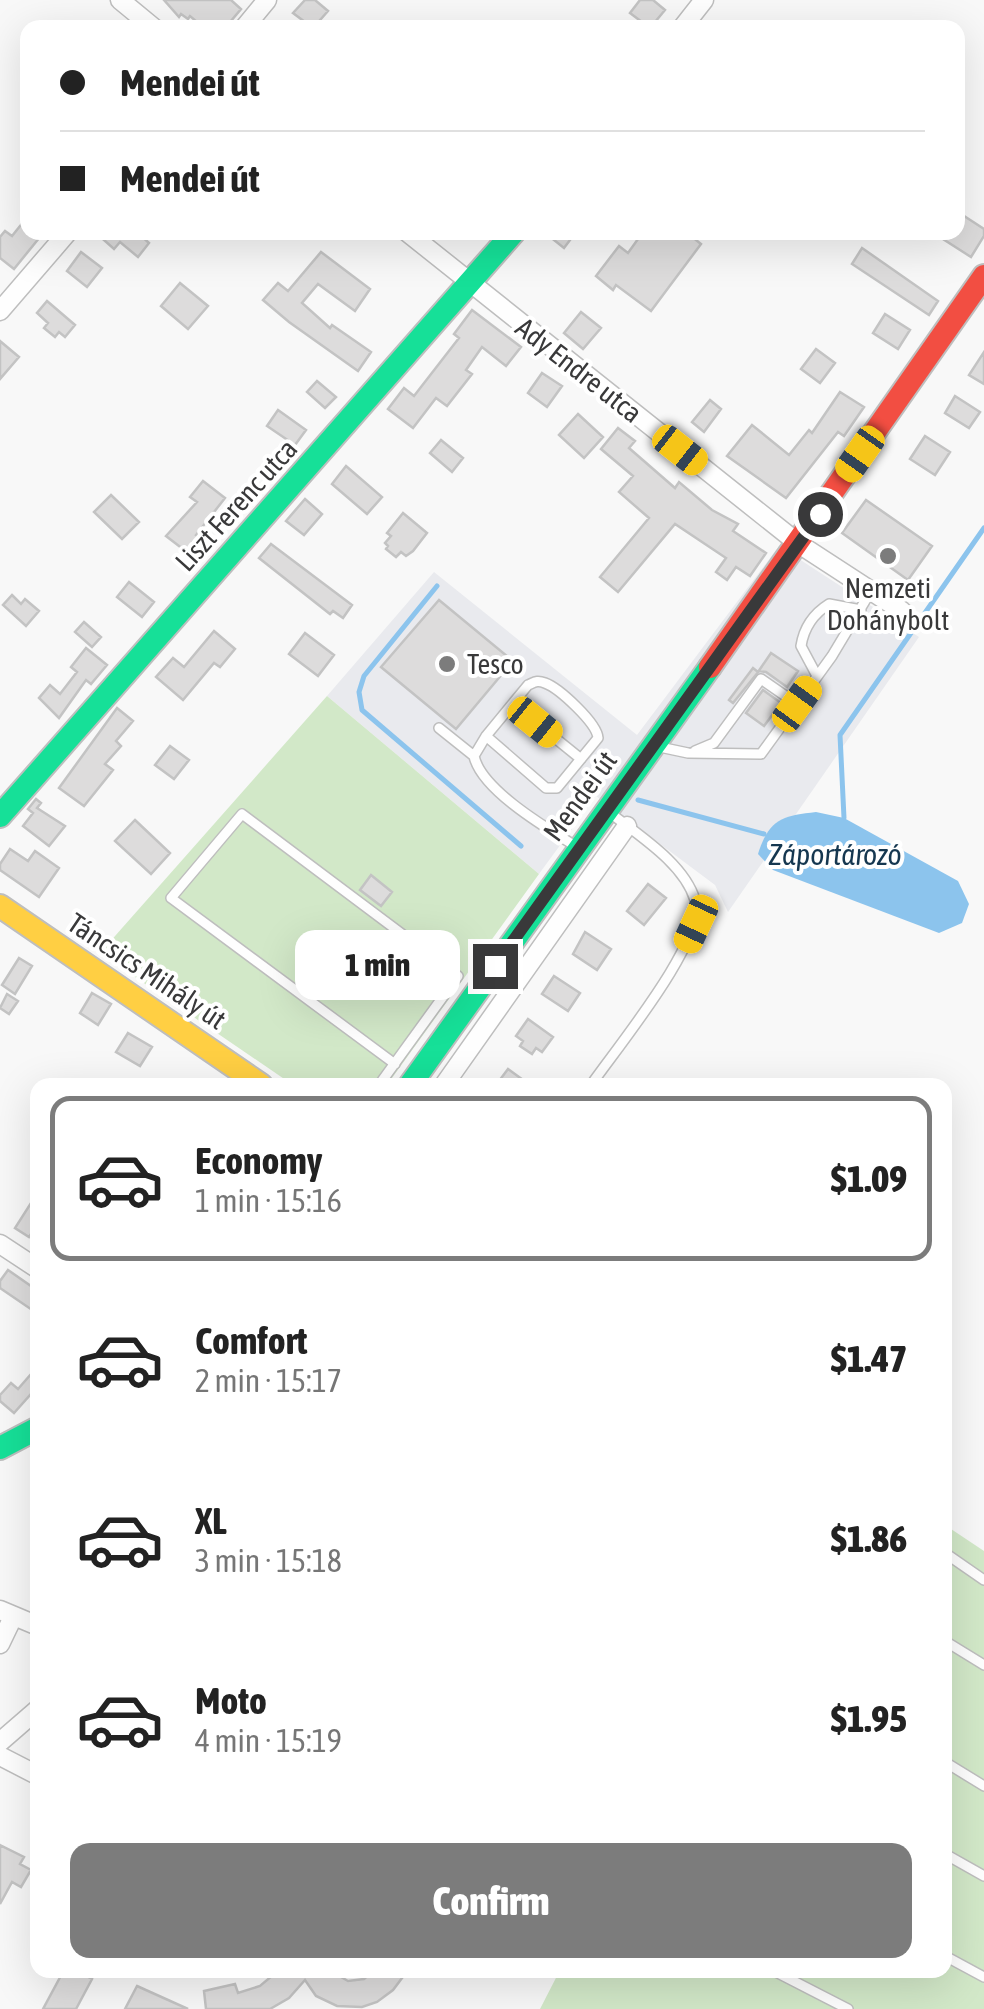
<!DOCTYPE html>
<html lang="en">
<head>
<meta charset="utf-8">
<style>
  :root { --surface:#fff; --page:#f6f6f6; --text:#222; --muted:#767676; --line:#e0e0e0; --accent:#7c7c7c }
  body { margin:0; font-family:"Asap Condensed",sans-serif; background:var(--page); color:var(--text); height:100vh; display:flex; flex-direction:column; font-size:38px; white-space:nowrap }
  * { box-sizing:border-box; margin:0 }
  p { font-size:32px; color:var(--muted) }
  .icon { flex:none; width:55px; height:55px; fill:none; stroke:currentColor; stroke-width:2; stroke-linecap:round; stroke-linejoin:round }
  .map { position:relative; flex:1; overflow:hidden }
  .panel { position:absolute; left:30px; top:1078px; width:922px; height:900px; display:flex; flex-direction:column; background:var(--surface); border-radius:20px; box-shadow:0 10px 40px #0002 }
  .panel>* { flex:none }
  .banner { position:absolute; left:20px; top:20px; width:945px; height:220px; border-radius:20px; box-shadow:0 10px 40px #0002; display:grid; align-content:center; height:220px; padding:0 40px; background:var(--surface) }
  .end { position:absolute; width:45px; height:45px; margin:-22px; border:12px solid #39393a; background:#fff; box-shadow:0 0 0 5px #fff }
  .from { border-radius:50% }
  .bubble { position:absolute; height:70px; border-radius:20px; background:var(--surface); box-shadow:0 10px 40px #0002; font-size:32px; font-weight:800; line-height:70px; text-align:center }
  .car { position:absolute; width:30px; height:60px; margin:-30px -15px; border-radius:12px; box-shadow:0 0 8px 2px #0007; background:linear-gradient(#f5c518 24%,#345 0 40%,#f5c518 0 76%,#345 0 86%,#f5c518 0) }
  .banner b { display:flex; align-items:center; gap:35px; height:95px; font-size:38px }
  .banner b+b { border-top:2px solid var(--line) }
  .banner i { width:25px; height:25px; background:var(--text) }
  ul { padding:18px 0 0; list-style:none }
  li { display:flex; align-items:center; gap:30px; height:165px; margin:0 20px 15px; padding:0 20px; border:5px solid transparent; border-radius:20px }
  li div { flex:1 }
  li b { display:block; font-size:38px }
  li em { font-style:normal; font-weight:800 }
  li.current { border-color:var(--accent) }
  li>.icon { width:90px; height:90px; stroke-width:1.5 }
  .primary-button { display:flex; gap:20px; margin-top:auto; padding:20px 40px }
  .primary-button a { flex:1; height:115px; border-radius:20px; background:var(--accent); color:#fff; font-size:40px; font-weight:800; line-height:115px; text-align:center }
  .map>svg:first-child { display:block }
</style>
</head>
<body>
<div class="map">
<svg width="984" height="2009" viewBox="0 0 984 2009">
  <rect width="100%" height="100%" fill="#f8f8f8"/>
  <path fill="#e9eaee" d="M779,546l140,91 -191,275 -13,-27 -119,-89 -57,78 -212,-178 107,-124 203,163z"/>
  <path fill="#d2e8c8" d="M327,696l212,178 -152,211h-94l-193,-132z
    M945,1525l39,26v458h-444l20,-39h385z"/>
  <path fill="#8cc4ed" d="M816,812l28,6 114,63 11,23 -7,19 -23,10 -166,-63 -15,-16c11,-35 24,-38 58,-42z"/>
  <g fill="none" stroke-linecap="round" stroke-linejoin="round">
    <path stroke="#8cc4ed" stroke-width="5" d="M437,586l-73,90 -5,16 3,18 159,136
      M638,800l126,34
      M844,818l-4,-83 144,-207"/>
  </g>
  <path fill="#dddcdc" stroke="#c3c3c3" stroke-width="2.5" d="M164,0h67l10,9 -16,19h-21l-14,-12 -2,3 -7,-5 -2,3z
    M305,0h10l13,11 -15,17 -20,-15z
    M640,0h13l12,10 -15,18 -20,-15z
    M958,212l26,17v7l-13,21 -39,-25h26z
    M28,216v16h16l-30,37 -14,-11v-21l5,-6 7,5z
    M95,232h42l12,11 -11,14 -18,-15 -6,7z
    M544,232h32l-12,16z
    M643,232h43l15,12 -50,67 -35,-26 -3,5 -17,-14 23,-30 9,7z
    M862,248l76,53 -9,14 -77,-51z
    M81,252l21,16 -15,19 -20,-16z
    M321,252l49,37 -15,22 -37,-27 -16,19 28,25 2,-3 39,27 -13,19 -69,-49 -26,-22 15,-17 10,8z
    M180,283l28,23 -20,23 -27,-23z
    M47,301l28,24 -10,12 -6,-5 -4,5 -11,-9 4,-5 -11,-10z
    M472,310l49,37 -15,19 -24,-19 -16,23 6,4 -25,32 -11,-8 -23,30 -25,-19 16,-21 10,8 45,-58 -5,-4z
    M581,312l20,16 -18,21 -19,-16z
    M885,314l25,16 -12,19 -25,-16z
    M0,341l19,16 -19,22z
    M816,349l19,14 -15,20 -19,-14z
    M984,352v32l-15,-9z
    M542,373l20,13 -15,21 -19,-14z
    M317,381l19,16 -11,11 -18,-16z
    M840,392l24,15 -20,29 -6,-4 -52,66 -59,-42 25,-31 37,30 20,-25 3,3z
    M955,396l25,16 -11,16 -24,-15z
    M710,400l11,9 -17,23 -12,-10z
    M278,410l28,20 -11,15 -28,-19z
    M578,414l25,23 -19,21 -25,-23z
    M618,428l17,13 -6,7 46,40 4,-6 33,28 26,14 -5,7 33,22 -16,23 -14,-9 -9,13 -11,-8 10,-14 -51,-34 -57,68 -18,-15 49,-59 -30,-26 14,-16 -32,-27z
    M925,436l25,16 -15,23 -25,-16z
    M441,440l22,18 -11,14 -22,-19z
    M346,466l36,31 -15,17 -35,-30z
    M203,481l22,17 -29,37 7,6 -11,15 -26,-20 31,-34 -7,-5z
    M111,495l28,27 -17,17 -28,-27z
    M305,499l17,15 -18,21 -18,-14z
    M866,500l66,46 -24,34 -66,-47z
    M403,513l24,20 -14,18 -7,5 -5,-4 -5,5 -10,-8 2,-3 -3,-3 6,-7 -4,-3z
    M271,544l81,61 -9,13 -10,-7 -3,3 -71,-56z
    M129,582l25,20 -12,15 -25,-20z
    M12,595l9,9 4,-5 14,12 -13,15 -23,-21z
    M439,600l74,61 -57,68 -75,-62z
    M84,622l17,15 -9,10 -17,-15z
    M214,631l21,18 -15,18 -6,-4 -31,37 -27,-23 17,-19 11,9z
    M305,633l29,22 -16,21 -29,-22z
    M86,648l21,17 -16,19 -5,-4 -27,38 -20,-20 11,-13 10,9 17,-22 -6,-5z
    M771,653l27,18 -11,16 -21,-15 -7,-1 -26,32 -4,-3 24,-32 5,4z
    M763,690l18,13 -17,23 -18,-13z
    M117,708l16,13 -17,20 5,5 -16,18 8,6 -29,36 -25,-18z
    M170,746l19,14 -15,19 -19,-14z
    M36,799l5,4 -4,5 28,18 -16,20 -26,-20 10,-13 -5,-4z
    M135,820l35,33 -19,21 -36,-33z
    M10,849l18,12 7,-10 24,17 -20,29 -39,-27v-6z
    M371,875l21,17 -11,14 -21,-16z
    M648,884l18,14 -22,27 -17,-14z
    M585,932l26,17 -14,21 -24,-16z
    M19,958l13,8 -17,28 -13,-9z
    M554,976l26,17 -12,18 -26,-17z
    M92,993l19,11 -13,21 -18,-12z
    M7,994l11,7 -9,13 -9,-6z
    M528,1019l25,18 -11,15 -6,-4 -4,6 -12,-8 3,-5 -7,-5z
    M128,1033l24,14 -12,19 -24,-14z
    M508,1069l22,16h-34z
    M38,1192v32l-9,13 -14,-9z
    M8,1270l30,21v23l-38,-26v-7z
    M38,1366v20l-24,27 -14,-12v-6l11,-12 7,6z
    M0,1845l24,12 -4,7 11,6 -10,17 -9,-5 -12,22z
    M64,1970h11l17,9 -16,30h-33z
    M279,1970h50l19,11 16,-2 10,-9h34l-15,20 -16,12 -15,5 -25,-1 -21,-10 -11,-16 -16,18 -19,11h-64l-2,-18 31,-7 3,9 22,-7z
    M137,1986l51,23h-63z"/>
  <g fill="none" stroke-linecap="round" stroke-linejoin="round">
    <g stroke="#bebebe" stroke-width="12">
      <path id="lane" d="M817,676l-16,-30c3,-19 12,-32 28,-42l32,6
        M513,704l68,55
        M439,728l35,28
        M486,736l60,52h11l41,-50c-1,-15 -39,-50 -53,-55 -8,-3 -10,-1 -17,2l-42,51 -12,20c7,34 74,73 103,91
        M655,746l33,7 73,1 71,-98 39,-65
        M695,751l19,-8 47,-64 36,25
        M379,1085l79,-109 -216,-162 -71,84 224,166
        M591,1085c24,-35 117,-147 104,-185 -11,-37 -57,-65 -86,-88
        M945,1553l39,27
        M945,1641l39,24
        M945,1762l39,24
        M945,1854l39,22
        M945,1956l39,21
        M772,1970l76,39"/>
    </g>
    <g stroke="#bebebe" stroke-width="21">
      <path id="street" d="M120,0l34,28
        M244,28l23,-28
        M682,28l22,-28
        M407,232l392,312 103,67
        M0,311l68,-79
        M444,1085l183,-259
        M0,1244l38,25
        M0,1610l38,16
        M0,1644l13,-27
        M0,1742l38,-33
        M0,1756l37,19"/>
    </g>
    <g stroke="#bebebe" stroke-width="26">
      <path id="fast" d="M0,816l514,-584
        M410,1085l300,-418
        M0,1448l38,-20"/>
    </g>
    <g stroke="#bebebe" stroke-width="26">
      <path id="slow" d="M0,906l261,179"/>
    </g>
    <g stroke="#bebebe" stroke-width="26">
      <path id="jam" d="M710,667l274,-391"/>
    </g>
    <use href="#lane" stroke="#fefefe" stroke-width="9"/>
    <use href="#street" stroke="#fefefe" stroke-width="18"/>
    <use href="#fast" stroke="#16e098" stroke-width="22"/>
    <use href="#slow" stroke="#ffcf43" stroke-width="22"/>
    <use href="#jam" stroke="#f24e42" stroke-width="22"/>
  </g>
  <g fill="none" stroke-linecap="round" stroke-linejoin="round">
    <path stroke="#39393a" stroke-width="12" d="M495,966l325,-452"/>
  </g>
  <g fill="#7c7c7c" stroke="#fff" stroke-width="4">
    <circle cx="888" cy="556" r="10"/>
    <circle cx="447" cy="664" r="10"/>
  </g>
  <g text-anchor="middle" stroke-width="8" stroke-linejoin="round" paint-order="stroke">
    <g font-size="28" fill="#39393a" stroke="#fff">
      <text transform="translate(579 370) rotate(38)" y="10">Ady Endre utca</text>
      <text transform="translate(236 505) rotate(-48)" y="10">Liszt Ferenc utca</text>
      <text transform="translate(580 796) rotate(-54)" y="10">Mendei út</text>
      <text transform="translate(147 971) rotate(34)" y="10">Táncsics Mihály út</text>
    </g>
    <g font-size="28" fill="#39393a" stroke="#fff">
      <text x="888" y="598">Nemzeti<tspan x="888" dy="32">Dohánybolt</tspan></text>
      <text x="467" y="674" text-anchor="start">Tesco</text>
    </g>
    <g font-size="30" font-style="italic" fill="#153750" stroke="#fff">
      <text x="835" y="865">Záportározó</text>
    </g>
  </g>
</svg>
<i class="end from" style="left:820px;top:514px"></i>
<i class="end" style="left:495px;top:966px"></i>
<div class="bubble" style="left:295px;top:930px;width:165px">1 min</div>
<i class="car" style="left:680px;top:450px;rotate:128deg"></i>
<i class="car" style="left:860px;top:454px;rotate:215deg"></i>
<i class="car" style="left:797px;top:704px;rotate:36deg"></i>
<i class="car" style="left:535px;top:722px;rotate:129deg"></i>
<i class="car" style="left:696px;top:924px;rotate:205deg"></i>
<div class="banner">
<b><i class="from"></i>Mendei út</b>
<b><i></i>Mendei út</b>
</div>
<section class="panel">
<ul>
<li class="current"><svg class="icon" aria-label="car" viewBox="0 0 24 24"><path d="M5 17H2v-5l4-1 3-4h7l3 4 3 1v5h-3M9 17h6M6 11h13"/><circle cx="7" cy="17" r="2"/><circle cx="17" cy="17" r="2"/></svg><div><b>Economy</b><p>1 min · 15:16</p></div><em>$1.09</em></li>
<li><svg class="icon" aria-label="car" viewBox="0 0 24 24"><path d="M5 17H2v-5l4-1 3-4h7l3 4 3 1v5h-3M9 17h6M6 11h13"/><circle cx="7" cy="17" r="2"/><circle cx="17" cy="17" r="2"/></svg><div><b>Comfort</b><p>2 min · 15:17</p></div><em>$1.47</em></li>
<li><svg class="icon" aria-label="car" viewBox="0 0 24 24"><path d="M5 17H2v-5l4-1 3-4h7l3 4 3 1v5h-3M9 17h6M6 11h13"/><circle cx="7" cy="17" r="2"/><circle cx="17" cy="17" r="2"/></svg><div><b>XL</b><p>3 min · 15:18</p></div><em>$1.86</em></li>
<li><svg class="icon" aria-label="car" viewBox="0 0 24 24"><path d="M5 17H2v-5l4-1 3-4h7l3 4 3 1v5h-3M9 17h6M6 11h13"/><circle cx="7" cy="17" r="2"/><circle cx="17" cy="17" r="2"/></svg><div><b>Moto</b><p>4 min · 15:19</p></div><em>$1.95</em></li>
</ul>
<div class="primary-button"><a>Confirm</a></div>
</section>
</div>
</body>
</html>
